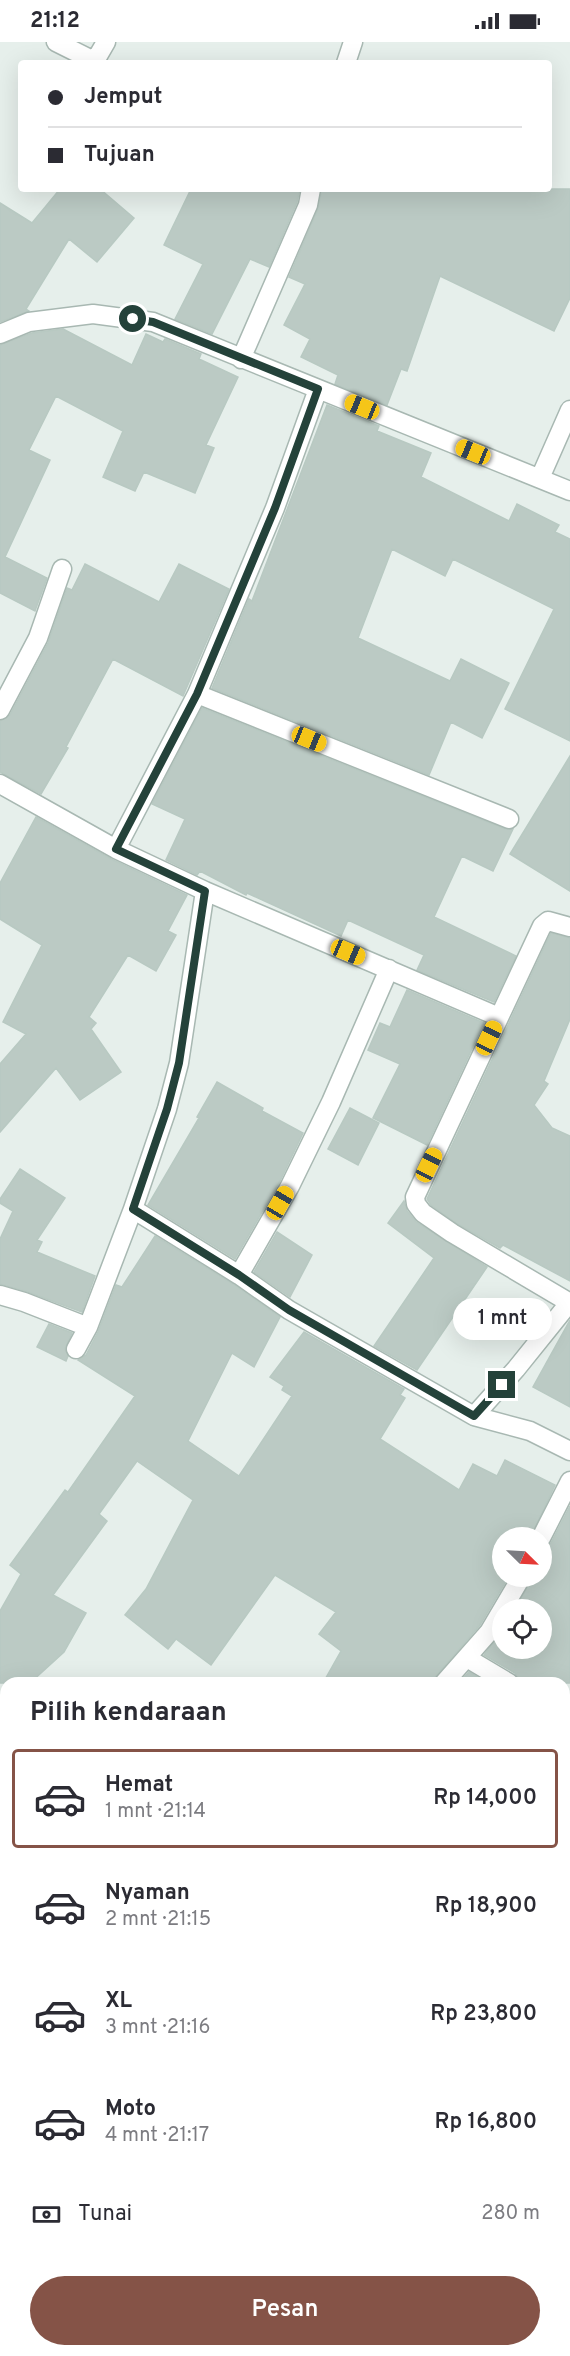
<!DOCTYPE html>
<html lang="id">
<head>
<meta charset="utf-8">
<style>
  :root { --surface:#fff; --page:#f7f7f7; --text:#2b2b33; --muted:#7c7c81; --line:#e1e1e2; --accent:#855347 }
  body { margin:0; font-family:Overpass,sans-serif; background:var(--page); color:var(--text); height:100vh; display:flex; flex-direction:column; font-size:22px; white-space:nowrap }
  * { box-sizing:border-box; margin:0 }
  p { font-size:20px; color:var(--muted) }
  .icon { flex:none; width:33px; height:33px; fill:none; stroke:currentColor; stroke-width:2; stroke-linecap:round; stroke-linejoin:round }
  .map { position:relative; flex:1; overflow:hidden }
  .sheet { position:absolute; left:0px; top:1635px; width:570px; height:680px; display:flex; flex-direction:column; background:var(--surface); border-radius:18px 18px 0 0; box-shadow:0 6px 24px #0002 }
  .sheet>* { flex:none }
  .hud { position:absolute; left:18px; top:18px; width:534px; height:132px; border-radius:6px; box-shadow:0 6px 24px #0002; display:grid; align-content:center; height:132px; padding:0 30px; background:var(--surface) }
  .needle { width:39px; rotate:114deg }
  .buttons { position:absolute; left:492px; top:1485px; display:grid; gap:12px }
  .buttons a { display:grid; place-items:center; width:60px; height:60px; border-radius:50%; background:var(--surface); box-shadow:0 6px 24px #0002; font-size:30px }
  .end { position:absolute; width:27px; height:27px; margin:-14px; border:8px solid #24423a; background:#fff; box-shadow:0 0 0 3px #fff }
  .from { border-radius:50% }
  .bubble { position:absolute; height:42px; border-radius:21px; background:var(--surface); box-shadow:0 6px 24px #0002; font-size:20px; font-weight:600; line-height:42px; text-align:center }
  .car { position:absolute; width:18px; height:36px; margin:-18px -9px; border-radius:8px; box-shadow:0 0 4px 2px #0007; background:linear-gradient(#f5c518 24%,#345 0 40%,#f5c518 0 76%,#345 0 86%,#f5c518 0) }
  .hud b { display:flex; align-items:center; gap:21px; height:57px; font-size:22px }
  .hud b+b { border-top:2px solid var(--line) }
  .hud i { width:15px; height:15px; background:var(--text) }
  ul { padding:0; list-style:none }
  li { display:flex; align-items:center; gap:18px; height:99px; margin:0 12px 9px; padding:0 18px; border:3px solid transparent; border-radius:6px }
  li div { flex:1 }
  li b { display:block; font-size:22px }
  li em { font-style:normal; font-weight:600 }
  li.on { border-color:var(--accent) }
  li>.icon { width:54px; height:54px; stroke-width:1.5 }
  h2 { padding:0 30px; font-size:27px; line-height:72px }
  .pay { display:flex; align-items:center; gap:15px; height:66px; padding:0 30px; font-size:22px }
  .pay p { margin-inline-start:auto }
  .action { display:flex; gap:12px; margin-top:auto; padding:12px 30px }
  .action a { flex:1; height:69px; border-radius:36px; background:var(--accent); color:#fff; font-size:24px; font-weight:600; line-height:69px; text-align:center }
  .status { display:flex; justify-content:space-between; align-items:center; height:42px; padding:0 30px; background:var(--surface); direction:ltr }
  .status svg { height:16px; fill:currentColor }
  .map>svg:first-child { display:block }
</style>
</head>
<body>
<div class="status"><b>21:12</b><svg viewBox="0 0 49 12"><path d="M0 12V9h3v3zM5 12V6h3v6zM10 12V3h3v9zM15 12V0h3v12zM26 1h20v11H26zM47 4h2v5h-2z"/></svg></div>
<div class="map">
<svg width="570" height="2314" viewBox="0 0 570 2314">
  <rect width="100%" height="100%" fill="#e6efeb"/>
  <path fill="#bbcac4" stroke="#b8c9c2" stroke-width="1.5" d="M60,147h40l34,29 -37,44 -28,-23 -43,70 3,2 -29,11v-119l32,20z
    M191,147h109l-3,13 -28,65 -19,-8 -38,75 -37,-15 28,-55 -39,-19z
    M322,147h248v109l-16,33 -114,-55 -33,95 -6,-2 -14,36 -52,-21 3,-9 -37,-18 9,-18 -26,-14 21,-41 -16,-7 29,-68z
    M63,287l69,36 14,-31 17,8 2,-3 36,15 -2,5 39,18 -32,68 8,3 -19,45 -51,-21 -9,19 -32,-14 20,-46 -67,-35 -27,54 21,10 -45,97 42,21 -12,33 -35,-18v-248l32,-12z
    M327,363l52,21 -2,5 54,22 -10,24 88,44 8,-17 42,21 -4,7 15,7v202l-65,-32 49,-100 -101,-50 -8,17 -53,-27 -34,89 92,43 11,-22 48,24 -27,55 -31,-16 -22,53 -217,-87 37,-89 3,2z
    M85,522l74,38 20,-38 50,25 -46,107 -70,-37 -47,88 2,1 -27,46 -41,-22v-51l10,-6 38,-72 19,-55 5,2z
    M202,666l303,121h8l-20,42 -31,-15 -28,61 82,39 -22,46 -77,-32 7,-15 -76,-35 -7,16 -94,-43 -1,2 -46,-24 -3,4 -31,-15 19,-41 -33,-15z
    M570,714v135l-60,-37z
    M36,775l75,42 76,36 -19,36 8,4 -20,36 -28,-16 -39,62 7,6 -5,6 30,43 -41,28 -24,-32 -56,64v-68l26,-30 -23,-12 39,-77 -42,-26v-36z
    M551,891l19,5v81l-26,62 4,3 -14,21 18,23 18,8v145l-67,-36 -3,3 -42,-24 -27,-19 -4,-6z
    M407,948l77,33 -57,122 -54,-27 27,-54 -32,-14 12,-27 10,4z
    M217,1040l46,26 -1,3 41,22 -23,48 -45,78 -87,-54 51,-87 -2,-1z
    M350,1066l29,15 -21,42 -30,-16z
    M20,1127l45,29 -28,42 5,2 -5,10 58,24 -13,36 -54,-20 -28,-8v-45l13,-28 -13,-8v-4z
    M404,1159l3,10 9,11 71,45 -70,103 -43,-24 60,-88 -46,-35z
    M277,1190l35,23 -22,42 -36,-25z
    M155,1194l78,48 47,33 -26,50 -22,-14 -44,88 51,35 53,-80 -10,-6 2,-4 -14,-9 34,-45 100,57 -4,6 5,3 -25,41 79,51 14,-26 24,12 8,-16 50,25 -25,53h-28v38h7l-29,49 -44,51 -3,7h-110l18,-32 -22,-17 17,-22 -61,-37 -64,90 -35,-26 -8,10 -43,-34 21,-26 47,-89 -56,-39 -38,53 8,7 -54,74 33,18 -22,39 -34,31h-30v-72l21,-37 -11,-9 55,-75 3,2 67,-96 -57,-36 8,-5 12,-23 18,-47 6,2z
    M570,1278v87l-37,-20z
    M49,1282l23,9 -7,16 3,7 -2,5 -29,-14z
    M570,1464v177h-50l-5,-10 -31,-18 18,-24v17h40v-38h-27l18,-34h9v-27l9,-6z
    M469,1630l18,11h-28z"/>
  <g fill="none" stroke-linecap="round" stroke-linejoin="round">
    <g stroke="#a8b8b2" stroke-width="21">
      <path id="minor" d="M56,0l42,21
        M95,19l11,-19
        M346,21l7,-21
        M0,292l29,-12 64,-8 60,8 417,169
        M241,317l67,-154 3,-16
        M540,436l30,-68
        M197,652l312,125
        M0,668l38,-72 24,-69
        M0,742l116,65 89,42 294,126
        M116,807l81,-155 78,-186 43,-119
        M389,927l-58,133 -41,84 -51,89 50,35 185,106 56,15 40,20
        M133,1167l34,-100 12,-46 26,-172
        M0,1253l24,7 64,25
        M570,1261l-118,-70 -29,-20 -7,-9 -1,-7 127,-271 6,-5 22,6
        M76,1307l12,-22 45,-118 106,66
        M474,1374l42,-47 54,-67
        M541,1496l29,-57
        M467,1616l42,25
        M444,1641l45,-51 33,-56
        M564,1687l6,5
        M564,2070l6,7
        M564,2153l6,-5
        M205,2308l2,6
        M462,2308l4,6"/>
    </g>
    <g stroke="#a8b8b2" stroke-width="21">
      <path id="tertiary" d="M0,1736l6,-3
        M564,2004l6,8"/>
    </g>
    <use href="#minor" stroke="#fff" stroke-width="18"/>
    <use href="#tertiary" stroke="#fff" stroke-width="18"/>
  </g>
  <g fill="none" stroke-linecap="round" stroke-linejoin="round">
    <path stroke="#24423a" stroke-width="8" d="M133,277l20,3 165,67 -43,119 -78,186 -81,155 89,42 -26,172 -12,46 -34,100 106,66 50,35 185,106 28,-31"/>
  </g>
</svg>
<div class="buttons">
<a><svg class="needle" viewBox="-14 -14 28 28"><path d="M0-13l5 13h-10z" fill="#e53935"/><path d="M0 13l5-13h-10z" fill="#7c7c81"/></svg></a>
<a><svg class="icon" aria-label="locate" viewBox="0 0 24 24"><circle cx="12" cy="12" r="6"/><path d="M12 2v4M12 18v4M2 12h4M18 12h4"/></svg></a>
</div>
<i class="end from" style="left:133px;top:277px"></i>
<i class="end" style="left:502px;top:1343px"></i>
<div class="bubble" style="left:453px;top:1256px;width:99px">1 mnt</div>
<i class="car" style="left:362px;top:365px;rotate:292deg"></i>
<i class="car" style="left:473px;top:410px;rotate:292deg"></i>
<i class="car" style="left:309px;top:697px;rotate:112deg"></i>
<i class="car" style="left:348px;top:910px;rotate:113deg"></i>
<i class="car" style="left:489px;top:996px;rotate:25deg"></i>
<i class="car" style="left:429px;top:1123px;rotate:26deg"></i>
<i class="car" style="left:280px;top:1161px;rotate:30deg"></i>
<div class="hud">
<b><i class="from"></i>Jemput</b>
<b><i></i>Tujuan</b>
</div>
<section class="sheet">
<h2>Pilih kendaraan</h2>
<ul>
<li class="on"><svg class="icon" aria-label="car" viewBox="0 0 24 24"><path d="M5 17H2v-5l4-1 3-4h7l3 4 3 1v5h-3M9 17h6M6 11h13"/><circle cx="7" cy="17" r="2"/><circle cx="17" cy="17" r="2"/></svg><div><b>Hemat</b><p>1 mnt · 21:14</p></div><em>Rp 14,000</em></li>
<li><svg class="icon" aria-label="car" viewBox="0 0 24 24"><path d="M5 17H2v-5l4-1 3-4h7l3 4 3 1v5h-3M9 17h6M6 11h13"/><circle cx="7" cy="17" r="2"/><circle cx="17" cy="17" r="2"/></svg><div><b>Nyaman</b><p>2 mnt · 21:15</p></div><em>Rp 18,900</em></li>
<li><svg class="icon" aria-label="car" viewBox="0 0 24 24"><path d="M5 17H2v-5l4-1 3-4h7l3 4 3 1v5h-3M9 17h6M6 11h13"/><circle cx="7" cy="17" r="2"/><circle cx="17" cy="17" r="2"/></svg><div><b>XL</b><p>3 mnt · 21:16</p></div><em>Rp 23,800</em></li>
<li><svg class="icon" aria-label="car" viewBox="0 0 24 24"><path d="M5 17H2v-5l4-1 3-4h7l3 4 3 1v5h-3M9 17h6M6 11h13"/><circle cx="7" cy="17" r="2"/><circle cx="17" cy="17" r="2"/></svg><div><b>Moto</b><p>4 mnt · 21:17</p></div><em>Rp 16,800</em></li>
</ul>
<div class="pay"><svg class="icon" aria-label="cash" viewBox="0 0 24 24"><path d="M3 7h18v10H3z"/><circle cx="12" cy="12" r="2"/></svg>Tunai<p>280 m</p></div>
<div class="action"><a>Pesan</a></div>
</section>
</div>
</body>
</html>
